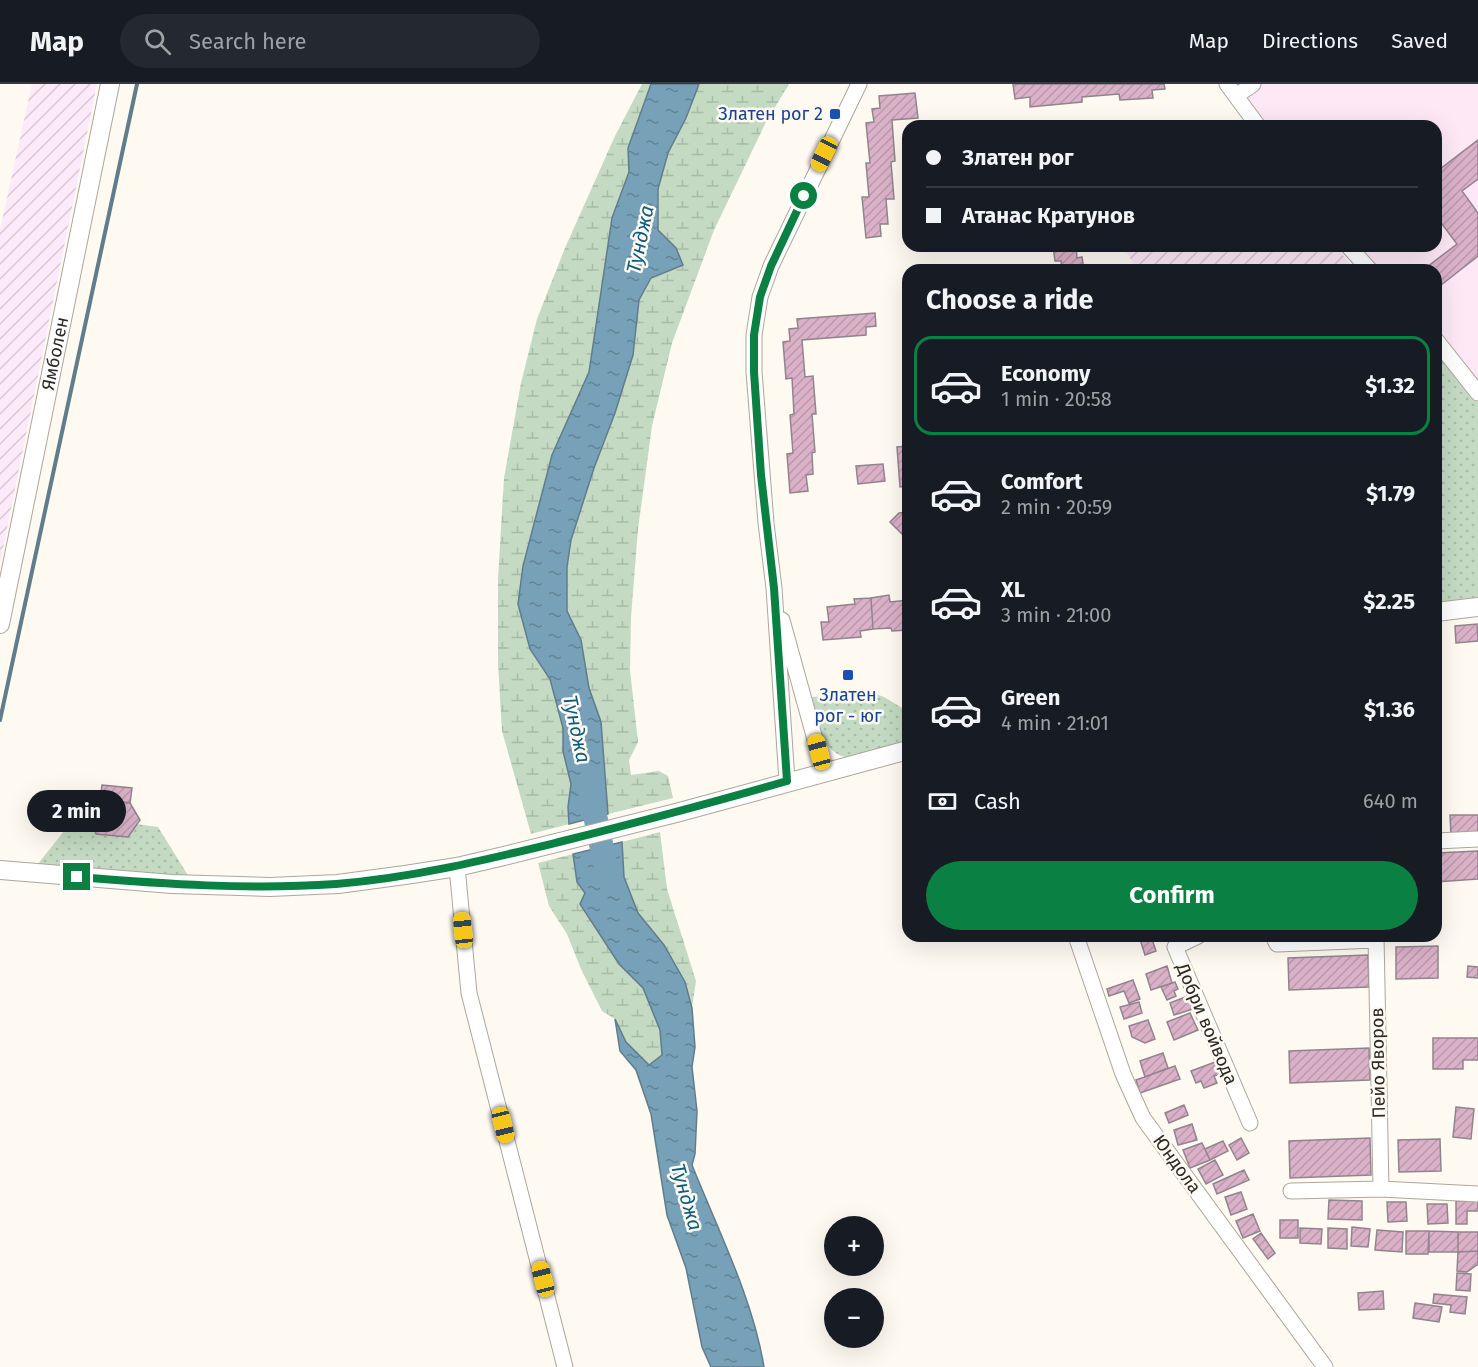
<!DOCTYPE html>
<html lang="en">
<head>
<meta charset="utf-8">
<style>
  :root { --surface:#171b24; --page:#242831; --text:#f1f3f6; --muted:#9ea1a6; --line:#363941; --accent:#0b8043 }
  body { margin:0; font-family:"Fira Sans",sans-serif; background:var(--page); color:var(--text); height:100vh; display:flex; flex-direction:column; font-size:22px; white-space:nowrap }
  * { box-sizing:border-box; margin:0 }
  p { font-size:20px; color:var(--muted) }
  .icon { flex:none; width:33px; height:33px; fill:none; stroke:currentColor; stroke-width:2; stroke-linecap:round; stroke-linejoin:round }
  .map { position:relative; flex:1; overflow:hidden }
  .panel { position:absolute; left:902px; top:180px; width:540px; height:678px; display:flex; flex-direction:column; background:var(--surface); border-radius:18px; box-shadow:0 6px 24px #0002 }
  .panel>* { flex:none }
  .guide { position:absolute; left:902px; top:36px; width:540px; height:132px; border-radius:18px; box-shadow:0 6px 24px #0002; display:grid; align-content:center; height:132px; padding:0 24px; background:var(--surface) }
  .controls { position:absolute; left:824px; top:1132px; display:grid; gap:12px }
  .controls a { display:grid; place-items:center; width:60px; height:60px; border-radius:50%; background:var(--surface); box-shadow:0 6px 24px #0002; font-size:30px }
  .end { position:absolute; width:27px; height:27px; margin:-14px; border:8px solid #0b8043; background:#fff; box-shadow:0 0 0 3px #fff }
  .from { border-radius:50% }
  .bubble { position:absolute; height:42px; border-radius:21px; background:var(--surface); box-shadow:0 6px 24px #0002; font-size:20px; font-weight:700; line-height:42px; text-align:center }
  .car { position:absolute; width:18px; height:36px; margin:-18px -9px; border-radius:8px; box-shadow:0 0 4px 2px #0007; background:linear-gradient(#f5c518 24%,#345 0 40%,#f5c518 0 76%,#345 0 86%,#f5c518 0) }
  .guide b { display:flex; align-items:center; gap:21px; height:57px; font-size:22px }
  .guide b+b { border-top:2px solid var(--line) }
  .guide i { width:15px; height:15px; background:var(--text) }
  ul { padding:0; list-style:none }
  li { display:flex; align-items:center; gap:18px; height:99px; margin:0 12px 9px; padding:0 12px; border:3px solid transparent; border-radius:18px }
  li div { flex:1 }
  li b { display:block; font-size:22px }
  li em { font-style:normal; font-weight:700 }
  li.on { border-color:var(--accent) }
  li>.icon { width:54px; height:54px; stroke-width:1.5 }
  h2 { padding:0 24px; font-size:27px; line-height:72px }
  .pay { display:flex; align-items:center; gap:15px; height:66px; padding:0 24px; font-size:22px }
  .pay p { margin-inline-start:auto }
  .action { display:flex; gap:12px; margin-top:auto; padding:12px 24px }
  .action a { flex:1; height:69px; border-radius:36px; background:var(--accent); color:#fff; font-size:24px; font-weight:700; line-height:69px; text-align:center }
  header { display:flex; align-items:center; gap:36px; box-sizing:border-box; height:84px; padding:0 30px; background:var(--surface); border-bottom:2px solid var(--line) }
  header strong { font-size:28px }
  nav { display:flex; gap:33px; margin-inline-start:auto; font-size:21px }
  .search { width:420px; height:54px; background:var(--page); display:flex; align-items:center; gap:15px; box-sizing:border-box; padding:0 21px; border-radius:33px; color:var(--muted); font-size:22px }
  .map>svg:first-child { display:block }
</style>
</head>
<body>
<header>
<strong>Map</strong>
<div class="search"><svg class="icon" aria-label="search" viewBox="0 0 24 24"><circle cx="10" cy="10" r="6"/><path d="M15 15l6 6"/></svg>Search here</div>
<nav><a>Map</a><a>Directions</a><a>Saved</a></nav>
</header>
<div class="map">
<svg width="1478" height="1283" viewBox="0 0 1478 1283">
  <defs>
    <pattern id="industrial-furrows" width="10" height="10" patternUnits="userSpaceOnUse" patternTransform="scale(1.5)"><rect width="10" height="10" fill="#fce9f9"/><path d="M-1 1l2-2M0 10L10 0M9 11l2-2" fill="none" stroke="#d8c8d5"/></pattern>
    <pattern id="green-dots" width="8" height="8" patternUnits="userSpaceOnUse" patternTransform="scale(1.5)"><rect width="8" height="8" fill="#c4dac2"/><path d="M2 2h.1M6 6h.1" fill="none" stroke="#a9bba7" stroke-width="1.8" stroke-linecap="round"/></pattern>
    <pattern id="wetland-marsh" width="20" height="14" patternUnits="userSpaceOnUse" patternTransform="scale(1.5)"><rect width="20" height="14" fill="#c4dac2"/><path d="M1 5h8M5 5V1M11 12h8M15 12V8" fill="none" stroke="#a9bba7"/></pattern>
    <pattern id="water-ripples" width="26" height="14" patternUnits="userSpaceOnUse" patternTransform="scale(1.5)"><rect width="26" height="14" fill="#77a1b8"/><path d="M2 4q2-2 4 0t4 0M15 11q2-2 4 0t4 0" fill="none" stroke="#628395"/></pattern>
    <pattern id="building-hatch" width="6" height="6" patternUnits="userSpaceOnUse" patternTransform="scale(1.5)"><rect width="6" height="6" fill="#dab1c9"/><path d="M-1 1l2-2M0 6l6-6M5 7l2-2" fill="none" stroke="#bb98ac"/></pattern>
  </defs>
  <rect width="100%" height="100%" fill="#fef9f1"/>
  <path fill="url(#industrial-furrows)" d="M32,0h65l-97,479v-333z
    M1122,162h214l18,24h-216z"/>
  <path fill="#fee8f6" d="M1253,0h225v309l-42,-54v-69h-62l-21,-24h83v-120h-178l-22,-29z"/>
  <path fill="url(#green-dots)" d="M1436,257l42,52v214l-42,5z
    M876,610l8,3 23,14v32l-62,14c-26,-7 -27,-38 -33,-60z
    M76,732l82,11 36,58 -164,-11z"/>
  <path fill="url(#wetland-marsh)" d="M642,0h9l-23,64 1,24 -17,46 -23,154 -37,83 -29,111 7,83 20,30 13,49v23l8,33 -3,23 1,17 -38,10 -29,-103 -4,-68v-84l6,-101 17,-95 16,-64 28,-71 50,-112z
    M699,0h90l-23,38 -52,108 -42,113 -20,83 -14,103 -7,88 -1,53 8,72 -9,18 2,15 28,-4 9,5 5,22 -65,16 -7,-92 -12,-34 -8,-48 -14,-29v-44l4,-27 23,-72 21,-55 18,-58 6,-55 11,-22 33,-13 -7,-17 -18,-18v-41l10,-36 18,-35z
    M660,748l7,57 29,92 -4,27 -7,-26 -21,-37 -26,-32 -14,-36 -2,-35z
    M573,770l4,28 8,11 -5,11 39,60 24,24 17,42 2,25 -13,10 -23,-23 -11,-23 -13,-8 -21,-42 -14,-35 -18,-28 -11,-43z"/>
  <path fill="url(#water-ripples)" stroke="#617d8c" stroke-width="1.5" d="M651,0h48l-13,34 -18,35 -10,36v41l18,18 7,17 -32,13 -12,22 -6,55 -18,58 -21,55 -23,72 -4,27v44l14,29 8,48 12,34 7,92 -39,10 -1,-17 3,-23 -8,-33v-23l-13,-49 -20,-30 -12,-45 5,-38 29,-111 37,-83 23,-154 17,-46 -1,-24z
    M622,758l2,35 14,36 26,32 21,37 7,26 3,39 -3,20 5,44 -2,43 -3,11c26,65 61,134 72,202h-53l-9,-20 -16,-79 -19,-53 -16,-101 -15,-44 -16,-19 -5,-32 11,23 23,23 13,-10 -2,-25 -17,-42 -24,-24 -39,-60 5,-11 -8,-11 -4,-28z"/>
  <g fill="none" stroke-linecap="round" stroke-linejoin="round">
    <path stroke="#617d8c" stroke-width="4" d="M0,636l137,-636"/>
    <path stroke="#77a1b8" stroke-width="24" d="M589,703l19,90"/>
  </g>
  <path fill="url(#building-hatch)" stroke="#92848c" stroke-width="1.5" d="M1013,0h151l1,5 -13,1 1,8 -33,2 -1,-6 -37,3v5l-52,5v-10l-15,2z
    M915,9l3,25 -26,2 3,41 -4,1 3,37h-8l2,25h-8l1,12 -15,2 -4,-41h7l-3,-34h4l-4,-40 8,-1 -2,-13 8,-1 -1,-12z
    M1478,56v39l-16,12 16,22v43l-42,33v-19h-13l34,-26 -21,-28v-44z
    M1053,162h23l1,12 5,-1 2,13h-22l-1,-9h-6z
    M875,229l1,13 -10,1v8l-64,5 3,37 8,-1 3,38h-4l3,38 -3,1 1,21 -7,1 2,16 -18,2 -3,-39 6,-1 -3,-38 4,-1 -2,-36 -6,1 -3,-37 7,-1 -1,-12 9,-1 -1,-9z
    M908,362v40l-8,1 -3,-40z
    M883,380l2,17 -27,3 -2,-18z
    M908,428v17l-6,5 -12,-12 9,-9z
    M889,511l1,7 18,-2v30l-16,1 -1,-3 -18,1 -2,-31z
    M871,514l2,31 -13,2 1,6 -38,3 -2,-18h8l-2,-15 28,-3 -1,-5z
    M1477,540l1,17 -22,2 -1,-17z
    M102,701l30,3 -2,15 -30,-4z
    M100,715l30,4 10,17 -12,17 -32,-3 -8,-20z
    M1450,731h28v19l-27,1z
    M1478,767v28l-42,3v-29z
    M1139,852h12l5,15 -11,4z
    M1438,862v32l-42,1v-32z
    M1368,871l1,32 -80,3 -1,-32z
    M1167,882l5,17 -21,7 -5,-16z
    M1468,882l10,1v11l-11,-1z
    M1133,896l7,19 -11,4 -5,-12 -15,5 -2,-7z
    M1175,898l3,7 -4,2 2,5 -9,4 -6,-13z
    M1188,912l5,13 -19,6 -4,-12z
    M1139,918l3,11 -18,6 -4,-12z
    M1190,929l8,17 -24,10 -7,-18z
    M1148,936l7,19 -10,4 -13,-6 -3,-11z
    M1433,954h45v22h-15v9h-30z
    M1369,964l1,32 -80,3 -1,-32z
    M1163,969l5,15 -23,9 -5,-16z
    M1218,977l5,12 -9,3 3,7 -13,5 -3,-7 -5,2 -5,-12z
    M1175,982l5,13 -40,14 -4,-13z
    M1184,1021l4,10 -19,8 -4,-10z
    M1456,1023l18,2 -3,30 -18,-2z
    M1192,1040l5,16 -19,5 -4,-15z
    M1241,1054l8,15 -12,7 -8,-15z
    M1370,1054l1,37 -81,3 -1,-37z
    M1440,1055l1,32 -42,1 -1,-32z
    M1223,1057l5,10 -18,9 -5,-11z
    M1202,1059l8,17 -20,8 -7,-18z
    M1215,1076l8,15 -17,9 -8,-15z
    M1244,1086l5,10 -32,14 -4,-10z
    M1241,1108l6,17 -16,6 -6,-18z
    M1329,1116l33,1v19l-34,-1z
    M1456,1117h22v10h-11v13h-11z
    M1387,1118h19l1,19 -19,1z
    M1427,1120h20l1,19 -20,1z
    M1253,1130l7,17 -17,7 -7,-17z
    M1280,1136h18v18h-18z
    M1352,1143l18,2 -2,18 -17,-1z
    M1300,1144l22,1 -1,15 -21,-1z
    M1328,1144l19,1v20l-19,-1z
    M1377,1146l26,2 -1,20 -27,-2z
    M1406,1147h23l-1,23h-22z
    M1429,1147l29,1v20h-29z
    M1458,1148h20v19l-20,1z
    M1261,1149l14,20 -7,6 -15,-20z
    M1478,1167v13l-11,8 -10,-1 1,-19z
    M1457,1189l14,1 -1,17 -14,-1z
    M1383,1207l1,18 -25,1 -1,-17z
    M1434,1210l33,3 -2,17 -15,-2 1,-7 -18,-2z
    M1415,1219l27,4 -3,15 -26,-4z"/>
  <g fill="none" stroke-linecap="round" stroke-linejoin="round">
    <g stroke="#aea69a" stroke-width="17">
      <path id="minor" d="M1227,0l31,42
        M1236,12l17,-12
        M1348,162l22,24
        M1436,256l42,53
        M782,536l42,152
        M787,697l-13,-193 -8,-65 -12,-151v-37l6,-38 11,-31 88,-182
        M1436,757l42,-2
        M457,783l12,126 96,374
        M1076,852l47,138 20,44 182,249
        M1198,852l-23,11 75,176
        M1273,852l4,8 99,-4
        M1376,852l5,253
        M1291,1107l90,-2 97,5"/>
    </g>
    <g stroke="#aea69a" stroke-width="20">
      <g id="major">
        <path d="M1436,528l42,-5"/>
        <path id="s1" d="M0,540l110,-540"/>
        <path d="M0,786l172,14 98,3 68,-3 67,-9 52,-8 47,-11 172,-43 232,-63"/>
      </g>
    </g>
    <use href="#minor" stroke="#fff" stroke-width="15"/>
    <use href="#major" stroke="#fff" stroke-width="18"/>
  </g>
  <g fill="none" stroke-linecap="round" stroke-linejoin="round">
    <path stroke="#0b8043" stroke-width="8" d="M77,793c87,7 172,13 259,7 76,-6 149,-24 223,-42 76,-19 152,-39 228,-61l-13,-193 -13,-113 -7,-103v-37l6,-38 11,-31 33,-70"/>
  </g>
  <g fill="#1a4fb4" stroke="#fef9f1" stroke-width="2">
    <rect x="829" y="24" width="12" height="12" rx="3"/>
    <rect x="842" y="585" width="12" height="12" rx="3"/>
  </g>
  <g text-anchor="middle" stroke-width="5" stroke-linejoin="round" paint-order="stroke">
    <g font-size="18" fill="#164399" stroke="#fef9f1" text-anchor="end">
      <text x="823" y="36">Златен рог 2</text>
      <text x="848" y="617" text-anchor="middle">Златен<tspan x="848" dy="21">рог - юг</tspan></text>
    </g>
    <g font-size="18" fill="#2d2a25" stroke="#fef9f1">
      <text dy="6" stroke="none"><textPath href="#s1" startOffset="276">Ямболен</textPath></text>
      <text transform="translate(1207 940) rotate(67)" y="6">Добри войвода</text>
      <text transform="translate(1378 979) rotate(-91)" y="6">Пейо Яворов</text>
      <text transform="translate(1177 1080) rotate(54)" y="6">Юндола</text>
    </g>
    <g font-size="20" font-style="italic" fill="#0e5d7d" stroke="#fef9f1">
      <text transform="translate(640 155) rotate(-78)" y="7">Тунджа</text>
      <text transform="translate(577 645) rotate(78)" y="7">Тунджа</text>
      <text transform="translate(687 1113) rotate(74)" y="7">Тунджа</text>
    </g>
  </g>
</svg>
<div class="controls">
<a>+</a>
<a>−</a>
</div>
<i class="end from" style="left:804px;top:112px"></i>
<i class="end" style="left:77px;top:793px"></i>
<div class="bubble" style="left:27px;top:706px;width:99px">2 min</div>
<i class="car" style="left:824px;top:70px;rotate:206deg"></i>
<i class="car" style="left:819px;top:668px;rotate:345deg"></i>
<i class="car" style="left:463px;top:846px;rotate:354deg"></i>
<i class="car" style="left:503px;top:1041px;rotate:166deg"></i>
<i class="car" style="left:543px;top:1195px;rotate:346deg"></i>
<div class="guide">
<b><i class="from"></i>Златен рог</b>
<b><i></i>Атанас Кратунов</b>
</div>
<section class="panel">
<h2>Choose a ride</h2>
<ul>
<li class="on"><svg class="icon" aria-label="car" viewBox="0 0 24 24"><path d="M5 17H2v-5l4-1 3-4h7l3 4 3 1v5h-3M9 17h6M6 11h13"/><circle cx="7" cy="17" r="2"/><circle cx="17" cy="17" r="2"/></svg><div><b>Economy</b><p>1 min · 20:58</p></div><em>$1.32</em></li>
<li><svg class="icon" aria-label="car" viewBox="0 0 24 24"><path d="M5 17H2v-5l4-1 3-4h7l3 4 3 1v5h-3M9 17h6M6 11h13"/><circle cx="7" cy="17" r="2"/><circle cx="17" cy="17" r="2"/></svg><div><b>Comfort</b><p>2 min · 20:59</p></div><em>$1.79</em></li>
<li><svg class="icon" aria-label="car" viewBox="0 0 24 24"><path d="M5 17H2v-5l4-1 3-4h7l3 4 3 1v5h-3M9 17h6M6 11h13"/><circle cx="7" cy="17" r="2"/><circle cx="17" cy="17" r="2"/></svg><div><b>XL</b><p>3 min · 21:00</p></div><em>$2.25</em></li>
<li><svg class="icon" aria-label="car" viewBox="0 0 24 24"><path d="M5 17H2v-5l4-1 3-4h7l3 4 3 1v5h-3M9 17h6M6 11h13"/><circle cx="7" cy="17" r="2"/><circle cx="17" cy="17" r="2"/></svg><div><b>Green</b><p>4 min · 21:01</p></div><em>$1.36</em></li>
</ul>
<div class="pay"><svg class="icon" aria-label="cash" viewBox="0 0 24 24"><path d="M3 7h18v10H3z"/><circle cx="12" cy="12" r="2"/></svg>Cash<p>640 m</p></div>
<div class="action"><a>Confirm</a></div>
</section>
</div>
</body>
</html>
